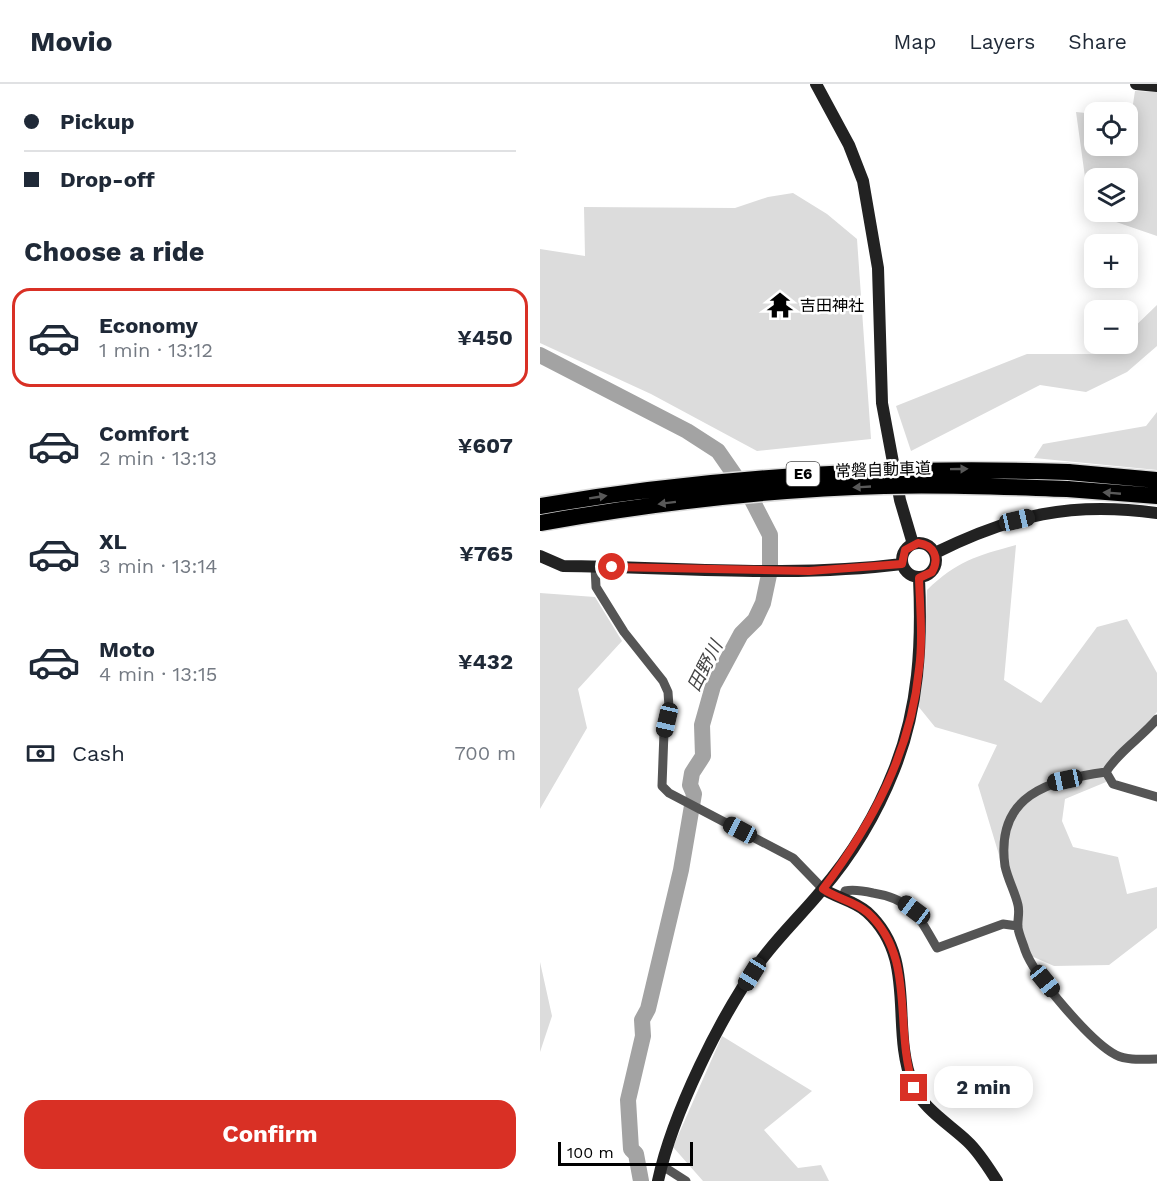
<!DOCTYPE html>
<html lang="en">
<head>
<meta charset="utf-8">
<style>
  :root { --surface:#fff; --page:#f6f6f7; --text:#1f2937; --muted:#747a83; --line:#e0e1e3; --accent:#d93025 }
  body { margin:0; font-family:"Work Sans","Noto Sans JP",sans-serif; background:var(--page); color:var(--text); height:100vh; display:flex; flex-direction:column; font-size:22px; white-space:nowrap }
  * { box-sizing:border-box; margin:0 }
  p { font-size:20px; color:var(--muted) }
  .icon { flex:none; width:33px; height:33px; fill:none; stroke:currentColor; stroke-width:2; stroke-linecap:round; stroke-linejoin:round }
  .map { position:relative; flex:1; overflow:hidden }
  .details { display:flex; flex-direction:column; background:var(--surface); width:540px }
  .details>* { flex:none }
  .guide { display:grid; align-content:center; height:132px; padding:0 24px; background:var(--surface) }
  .buttons { position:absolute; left:544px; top:18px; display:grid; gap:12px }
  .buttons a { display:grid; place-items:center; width:54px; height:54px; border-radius:12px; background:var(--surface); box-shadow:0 3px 15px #0003; font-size:30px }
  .scale { position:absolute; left:18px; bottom:15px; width:135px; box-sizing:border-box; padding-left:6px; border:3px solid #000; border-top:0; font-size:16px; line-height:21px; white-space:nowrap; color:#000; -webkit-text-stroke:4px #fff; paint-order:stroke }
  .end { position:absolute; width:27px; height:27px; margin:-14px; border:8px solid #d93025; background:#fff; box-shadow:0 0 0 3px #fff }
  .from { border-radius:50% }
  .bubble { position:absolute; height:42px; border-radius:18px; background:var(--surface); box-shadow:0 3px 15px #0003; font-size:20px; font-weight:700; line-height:42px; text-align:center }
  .car { position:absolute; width:18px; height:36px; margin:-18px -9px; border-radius:8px; box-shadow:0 0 4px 2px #0007; background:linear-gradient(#222 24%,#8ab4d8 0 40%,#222 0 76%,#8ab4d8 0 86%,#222 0) }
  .guide b { display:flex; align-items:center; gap:21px; height:57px; font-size:22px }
  .guide b+b { border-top:2px solid var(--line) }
  .guide i { width:15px; height:15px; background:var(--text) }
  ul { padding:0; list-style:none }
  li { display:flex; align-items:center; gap:18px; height:99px; margin:0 12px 9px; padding:0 12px; border:3px solid transparent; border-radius:18px }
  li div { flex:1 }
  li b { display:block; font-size:22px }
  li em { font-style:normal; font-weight:700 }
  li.current { border-color:var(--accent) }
  li>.icon { width:54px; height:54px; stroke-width:1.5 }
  h2 { padding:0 24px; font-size:27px; line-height:72px }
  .pay { display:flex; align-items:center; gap:15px; height:66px; padding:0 24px; font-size:22px }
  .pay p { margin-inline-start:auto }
  .action { display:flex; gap:12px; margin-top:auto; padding:12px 24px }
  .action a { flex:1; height:69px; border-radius:18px; background:var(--accent); color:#fff; font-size:24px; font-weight:700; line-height:69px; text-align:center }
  header { display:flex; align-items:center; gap:36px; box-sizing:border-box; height:84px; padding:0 30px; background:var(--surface); border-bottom:2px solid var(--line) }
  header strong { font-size:28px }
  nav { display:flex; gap:33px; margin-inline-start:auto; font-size:21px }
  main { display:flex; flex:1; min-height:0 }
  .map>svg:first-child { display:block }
</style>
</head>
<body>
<header>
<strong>Movio</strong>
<nav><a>Map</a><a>Layers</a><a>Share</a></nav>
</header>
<main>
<section class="details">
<div class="guide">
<b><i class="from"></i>Pickup</b>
<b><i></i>Drop-off</b>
</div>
<h2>Choose a ride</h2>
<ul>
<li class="current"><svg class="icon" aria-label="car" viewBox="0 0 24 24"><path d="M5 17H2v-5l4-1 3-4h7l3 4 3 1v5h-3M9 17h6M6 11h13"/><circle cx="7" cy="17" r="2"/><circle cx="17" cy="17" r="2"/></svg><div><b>Economy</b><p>1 min · 13:12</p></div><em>¥450</em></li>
<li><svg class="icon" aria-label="car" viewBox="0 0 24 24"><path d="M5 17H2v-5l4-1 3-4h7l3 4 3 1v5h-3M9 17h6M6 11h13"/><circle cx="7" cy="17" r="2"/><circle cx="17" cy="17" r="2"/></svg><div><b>Comfort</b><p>2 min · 13:13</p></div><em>¥607</em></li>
<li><svg class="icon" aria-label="car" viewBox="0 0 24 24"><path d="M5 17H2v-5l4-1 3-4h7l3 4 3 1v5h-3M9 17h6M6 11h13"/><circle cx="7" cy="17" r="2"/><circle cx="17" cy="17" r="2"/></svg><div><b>XL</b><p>3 min · 13:14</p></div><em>¥765</em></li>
<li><svg class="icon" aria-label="car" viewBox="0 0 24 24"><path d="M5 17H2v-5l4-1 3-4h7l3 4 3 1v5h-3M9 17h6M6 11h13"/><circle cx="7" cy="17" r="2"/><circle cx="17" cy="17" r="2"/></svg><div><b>Moto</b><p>4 min · 13:15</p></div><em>¥432</em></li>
</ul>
<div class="pay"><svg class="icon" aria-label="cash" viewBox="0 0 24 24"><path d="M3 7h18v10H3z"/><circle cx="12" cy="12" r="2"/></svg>Cash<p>700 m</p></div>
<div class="action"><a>Confirm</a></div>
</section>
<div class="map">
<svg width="617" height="1097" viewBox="0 0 617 1097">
  <rect width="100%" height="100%" fill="#fff"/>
  <path fill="#dcdcdc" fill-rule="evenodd" d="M595,7l22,1v144l-67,-23 -14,-101 19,2v32h33v-29h3zM555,94h33v34h-33z
    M253,109l34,21 30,25 14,200 -114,12 -106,-57 -111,-51v-94l45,7 -1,-49 151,1 33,-11z
    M617,221v41l-30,26 -41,20 -46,-7 -129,66 -15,-45 131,-52h79l11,-10h11v-11z
    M617,328v58l-123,-12 9,-14 103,-18z
    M476,461l-12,135 37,23 56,-76 30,-8 30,54v39l-29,33 -14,9 -9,12 1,16 -41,17 -3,22 11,26 45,10 9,37 30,-7v41l-48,37 -55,1 -25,-11 -51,-170 19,-40 -62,-18 -17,-21 6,-37 3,-79c30,-29 49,-34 89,-45z
    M0,509l55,4 27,44 -44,48 9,39 -47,81z
    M0,878l12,54 -12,36z
    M182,952l90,55 -48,39 34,38 23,-3 8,16h-126l-30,-34z"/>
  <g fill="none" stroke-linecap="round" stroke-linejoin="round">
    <path stroke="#a3a3a3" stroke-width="16" d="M0,271l147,76 31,20 34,49 18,35v35l-7,33 -8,17 -14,14 -28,52 -11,39 1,31 -11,17 -2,12 4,9 -13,76 -33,139 -6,11 1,16 -15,64 3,49 5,5 5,27"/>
    <g stroke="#dbdbdb" stroke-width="19">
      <path id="highway" d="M528,388l89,8
        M527,405l90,7"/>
    </g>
    <path stroke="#555" stroke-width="9" d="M55,482l1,21 28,45 39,49 5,11 1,15 -5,25 -2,54 7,7 124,65 30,31
      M617,635c-16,19 -38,32 -51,53 -57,8 -111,23 -101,94 3,14 10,26 13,39 2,8 -1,16 0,23 1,7 5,15 7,22 9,26 67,93 91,105 12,6 28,4 41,4
      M566,688l7,12 44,13
      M302,815l3,-8c9,-2 19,0 28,2 39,6 46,24 64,55l66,-24 15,2
      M121,1081l25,16"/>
    <path stroke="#222" stroke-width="12" d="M276,0l33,61 14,36 15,87 4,135 18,97 13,44
      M596,0l21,2
      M362 476a17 17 0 1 1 34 0a17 17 0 1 1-34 0Z
      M395,469c77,-38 136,-52 222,-40
      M0,472l23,10c113,1 227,12 339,-2
      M283,805c14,9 32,12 44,23 52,47 22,115 46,173 9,23 36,39 54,56 12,11 21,26 30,40
      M118,1097c14,-66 63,-167 104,-222 18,-24 40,-45 59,-68 31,-36 56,-78 73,-121 25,-62 28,-126 25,-192"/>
    <use href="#highway" stroke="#000" stroke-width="16"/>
    <g stroke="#dbdbdb" stroke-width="19" stroke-linecap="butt">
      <path id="highway-bridge" d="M0,422c175,-30 350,-40 528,-34
        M0,439c113,-20 229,-34 344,-37 61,-2 122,1 183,3"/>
    </g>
    <use href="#highway-bridge" stroke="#000" stroke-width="16"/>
  </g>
  <defs><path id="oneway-solid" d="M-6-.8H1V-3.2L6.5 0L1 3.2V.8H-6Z" transform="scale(1.5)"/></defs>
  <g fill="#595959">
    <use href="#oneway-solid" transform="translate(419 385) rotate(-1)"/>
    <use href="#oneway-solid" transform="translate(322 403) rotate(177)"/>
    <use href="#oneway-solid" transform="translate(572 409) rotate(-175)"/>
    <use href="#oneway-solid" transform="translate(58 413) rotate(-9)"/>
    <use href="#oneway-solid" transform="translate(127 419) rotate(173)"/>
  </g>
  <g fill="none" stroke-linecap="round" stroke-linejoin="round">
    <path stroke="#d93025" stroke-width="8" d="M72,483l197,4 93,-7 3,-14 13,-7c16,2 22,15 14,29l-13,6c1,30 4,61 0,91 -8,83 -47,155 -96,220 14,10 32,12 45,24 49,45 25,115 46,175"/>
  </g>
  <defs>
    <g id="temple-bare" transform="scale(2.07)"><path d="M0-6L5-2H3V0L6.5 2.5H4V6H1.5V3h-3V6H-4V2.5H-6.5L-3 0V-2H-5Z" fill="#000" stroke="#fff" stroke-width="2.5" paint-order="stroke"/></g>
  </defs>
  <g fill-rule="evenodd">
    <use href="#temple-bare" x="240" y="221"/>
  </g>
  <g text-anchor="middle" stroke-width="5" stroke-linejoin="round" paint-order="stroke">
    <rect fill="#fff" stroke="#4c4c4c" stroke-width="1.5" x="246.5" y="378" width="33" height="24" rx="4.5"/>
    <g font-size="15" font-weight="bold" fill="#000">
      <text x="263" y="395">E6</text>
    </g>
    <g font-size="16" fill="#000" stroke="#fff" text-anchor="start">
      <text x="260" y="227">吉田神社</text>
    </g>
    <g font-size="16" fill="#000" stroke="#fff">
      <text transform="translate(343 385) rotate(-2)" y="6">常磐自動車道</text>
    </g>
    <g font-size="18" font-style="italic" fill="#444" stroke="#fff">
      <text transform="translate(165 582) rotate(-63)" y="6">田野川</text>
    </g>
  </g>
</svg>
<div class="buttons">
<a><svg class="icon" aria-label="locate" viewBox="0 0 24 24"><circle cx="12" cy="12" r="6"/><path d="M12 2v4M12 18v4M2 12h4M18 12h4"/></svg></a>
<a><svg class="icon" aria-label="layers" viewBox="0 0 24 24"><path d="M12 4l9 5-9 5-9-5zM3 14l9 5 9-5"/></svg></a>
<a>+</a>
<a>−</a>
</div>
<div class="scale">100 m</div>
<i class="end from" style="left:72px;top:483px"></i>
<i class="end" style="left:374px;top:1004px"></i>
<div class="bubble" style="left:394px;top:982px;width:99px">2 min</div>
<i class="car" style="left:477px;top:436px;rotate:77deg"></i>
<i class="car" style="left:127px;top:636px;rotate:193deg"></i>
<i class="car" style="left:525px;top:696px;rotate:258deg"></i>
<i class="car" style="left:200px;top:746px;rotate:298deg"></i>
<i class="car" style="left:374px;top:826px;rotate:307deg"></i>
<i class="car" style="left:212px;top:890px;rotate:212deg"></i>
<i class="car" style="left:505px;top:897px;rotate:141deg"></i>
</div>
</main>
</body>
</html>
